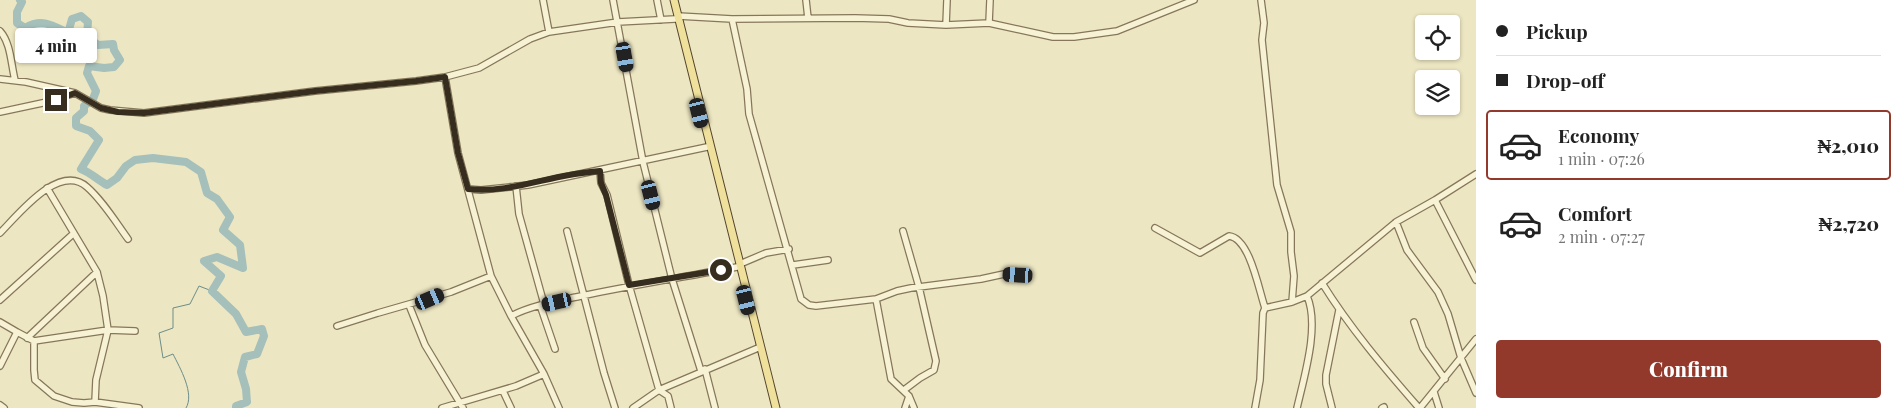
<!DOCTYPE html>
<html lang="en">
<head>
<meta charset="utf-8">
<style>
  :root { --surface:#fff; --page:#f6f6f6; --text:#222; --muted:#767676; --line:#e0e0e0; --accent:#93392c }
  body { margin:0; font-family:"Playfair Display",serif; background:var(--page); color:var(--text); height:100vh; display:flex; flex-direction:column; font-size:19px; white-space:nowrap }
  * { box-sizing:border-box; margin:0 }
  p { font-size:16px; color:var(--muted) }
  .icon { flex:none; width:28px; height:28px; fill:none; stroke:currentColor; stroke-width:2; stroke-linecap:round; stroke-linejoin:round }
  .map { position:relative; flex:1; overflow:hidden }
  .side { display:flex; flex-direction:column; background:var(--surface); width:425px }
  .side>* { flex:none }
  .guide { display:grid; align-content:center; height:110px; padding:0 20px; background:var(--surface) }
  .controls { position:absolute; left:1415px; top:15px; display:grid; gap:10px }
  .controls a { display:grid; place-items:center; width:45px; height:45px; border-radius:5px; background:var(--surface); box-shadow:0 1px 4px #0004; font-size:25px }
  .end { position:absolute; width:22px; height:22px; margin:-11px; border:6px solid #362d1e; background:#fff; box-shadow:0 0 0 2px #fff }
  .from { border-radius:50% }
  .bubble { position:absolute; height:35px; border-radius:5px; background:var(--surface); box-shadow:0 1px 4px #0004; font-size:16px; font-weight:800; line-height:35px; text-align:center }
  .car { position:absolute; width:15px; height:30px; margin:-15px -8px; border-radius:6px; box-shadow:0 0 4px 1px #0007; background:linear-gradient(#222 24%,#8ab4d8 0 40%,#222 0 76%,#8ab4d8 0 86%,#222 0) }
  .guide b { display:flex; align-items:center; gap:18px; height:48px; font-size:19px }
  .guide b+b { border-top:1px solid var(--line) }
  .guide i { width:12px; height:12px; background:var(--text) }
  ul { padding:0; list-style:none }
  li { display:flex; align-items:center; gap:15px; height:70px; margin:0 10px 8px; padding:0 10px; border:2px solid transparent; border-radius:5px }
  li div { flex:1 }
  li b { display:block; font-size:19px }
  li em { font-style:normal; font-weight:800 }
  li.active { border-color:var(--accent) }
  li>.icon { width:45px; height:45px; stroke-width:1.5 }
  .primary-button { display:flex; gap:10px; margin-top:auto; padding:10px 20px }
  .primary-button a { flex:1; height:58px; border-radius:5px; background:var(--accent); color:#fff; font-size:20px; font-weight:800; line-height:58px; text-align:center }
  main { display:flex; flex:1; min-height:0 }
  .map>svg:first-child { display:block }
</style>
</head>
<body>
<main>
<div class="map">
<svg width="1476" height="408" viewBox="0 0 1476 408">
  <rect width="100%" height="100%" fill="#ece6c2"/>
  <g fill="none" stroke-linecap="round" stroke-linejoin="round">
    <path stroke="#6c8d89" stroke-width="1" d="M186,408c9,-14 -6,-40 -13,-54l-10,4 -4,-25 14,-5v-20l17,-4 9,-18 13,5"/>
    <path stroke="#a5bfbb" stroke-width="8" d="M20,0l2,2 -5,10v11l8,5c17,-10 27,-3 43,5l4,-14 9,-3 7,6 -1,14 11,9 15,-1 1,6 6,10 -6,7 -10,1 -15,-2 -2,7 9,18 -3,8 -9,7v5l-8,7v8l14,5 9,9 -18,29c10,4 17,11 26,16l10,-7 9,-12 9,-6 18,-2 33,4 15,10 6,21 10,6 13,18 -7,13 17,15 3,23 -26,-11 -13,4 17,15 -9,15 24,23 10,18 16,-3 2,7 -7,18 -12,3 -4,15 5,17 1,13 -11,4v2"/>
    <g stroke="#86775a" stroke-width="8">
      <path id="minor" d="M543,0l6,32
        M613,0l30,162 29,117 29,92
        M657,0l4,20
        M806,0l2,18
        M1261,0l3,23 -2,17 15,145 14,47v20l3,24 -2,26
        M678,16l54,3 123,-1 34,1 19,4 38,2 43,-2 64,14h21l43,-6 77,-31
        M732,19l15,70 2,25 52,185 8,6 7,1 60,-7 21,-8 14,-3 70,-9 23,-5 14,1
        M989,23l1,-23
        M946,25l1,-25
        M0,31c11,12 11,34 15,49
        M445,77l13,76 33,123 20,40 33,58 15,34
        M0,79l26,3 49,11 26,15 9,2 34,3 171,-22 101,-10 29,-4 34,-9 51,-29 19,-7 69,-10 57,-3
        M0,112l47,-10 28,-9
        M600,171l1,12 6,12 22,90 30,105 9,6 3,12
        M516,186l3,28 25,90
        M47,188l50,84 6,24 5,34 -12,50 -1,22
        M468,189l13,1 47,-5 179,-38
        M1435,200l41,80
        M1396,222l11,28 31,42 10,22 13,44 15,35
        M1155,228l45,25 29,-17c21,2 30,55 36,72
        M567,231l37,142 11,35
        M903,231l16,56 17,74 -2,9 -14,8 -16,12
        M0,233c18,-18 59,-71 87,-46 16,14 28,34 41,52
        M740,264l26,-11 23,-4
        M793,265l35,-5
        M1322,283c28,45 62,85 97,125
        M876,299l15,80 18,17 5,12
        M0,300l73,-66
        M409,305l16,40 38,63
        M540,305l15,44
        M511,316c22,-11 47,-15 70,-20 52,-11 104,-19 156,-29
        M0,322l17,10 -17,34
        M1414,322l9,26 22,31
        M337,326l41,-13 73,-21 40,-16
        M17,332l17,9v29l1,10 19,16 18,6 12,1 11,-1 44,6
        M27,338l70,-66
        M34,341l74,-11 27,1
        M705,369l10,39
        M503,391l8,17
        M1434,392l5,16
        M0,405l4,3
        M442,408l74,-22 28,-12
        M633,408l26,-18 99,-42
        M905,408l4,-12
        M1255,408l5,-28 3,-67 2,-5 27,-6 15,-6 89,-74 39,-22 41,-26
        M1297,408c7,-31 23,-82 10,-112
        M1332,408l-6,-24v-9l13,-65
        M1382,408l2,-1
        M1420,408l56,-69"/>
    </g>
    <g stroke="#54452e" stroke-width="9">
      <path id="major" d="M674,0l102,408"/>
    </g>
    <use href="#minor" stroke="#f8f2d5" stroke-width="5.5"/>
    <use href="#major" stroke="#efe09b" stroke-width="7"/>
  </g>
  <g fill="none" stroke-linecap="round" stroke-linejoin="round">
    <path stroke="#362d1e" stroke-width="6" d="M56,100l19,-7 26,15 17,4 26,1 171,-22 101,-10 29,-4 13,76 10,36c34,4 67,-8 101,-14 10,-2 20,-3 31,-4l1,12 5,12 23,90 92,-15"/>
  </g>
</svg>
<div class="controls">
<a><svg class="icon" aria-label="locate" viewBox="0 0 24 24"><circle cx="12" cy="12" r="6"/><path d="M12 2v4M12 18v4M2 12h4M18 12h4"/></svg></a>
<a><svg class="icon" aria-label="layers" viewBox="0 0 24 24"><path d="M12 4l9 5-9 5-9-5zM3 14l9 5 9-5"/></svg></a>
</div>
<i class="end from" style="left:721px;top:270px"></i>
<i class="end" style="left:56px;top:100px"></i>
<div class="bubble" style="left:15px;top:28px;width:82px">4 min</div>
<i class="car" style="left:625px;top:57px;rotate:170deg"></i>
<i class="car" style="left:699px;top:113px;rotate:166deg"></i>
<i class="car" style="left:651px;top:195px;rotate:166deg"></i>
<i class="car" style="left:1018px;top:275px;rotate:273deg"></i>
<i class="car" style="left:430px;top:299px;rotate:67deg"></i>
<i class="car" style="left:746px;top:300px;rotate:166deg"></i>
<i class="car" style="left:557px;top:302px;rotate:257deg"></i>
</div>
<section class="side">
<div class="guide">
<b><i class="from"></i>Pickup</b>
<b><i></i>Drop-off</b>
</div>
<ul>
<li class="active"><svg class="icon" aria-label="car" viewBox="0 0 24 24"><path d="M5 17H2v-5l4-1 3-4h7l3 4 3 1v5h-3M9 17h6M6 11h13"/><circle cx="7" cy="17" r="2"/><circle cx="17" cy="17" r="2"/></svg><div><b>Economy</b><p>1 min · 07:26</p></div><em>₦2,010</em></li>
<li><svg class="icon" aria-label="car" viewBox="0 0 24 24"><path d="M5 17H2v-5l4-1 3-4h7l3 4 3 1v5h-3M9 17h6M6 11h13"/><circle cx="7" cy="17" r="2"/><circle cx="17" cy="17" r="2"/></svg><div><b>Comfort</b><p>2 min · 07:27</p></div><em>₦2,720</em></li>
</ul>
<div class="primary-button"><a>Confirm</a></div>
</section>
</main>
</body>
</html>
